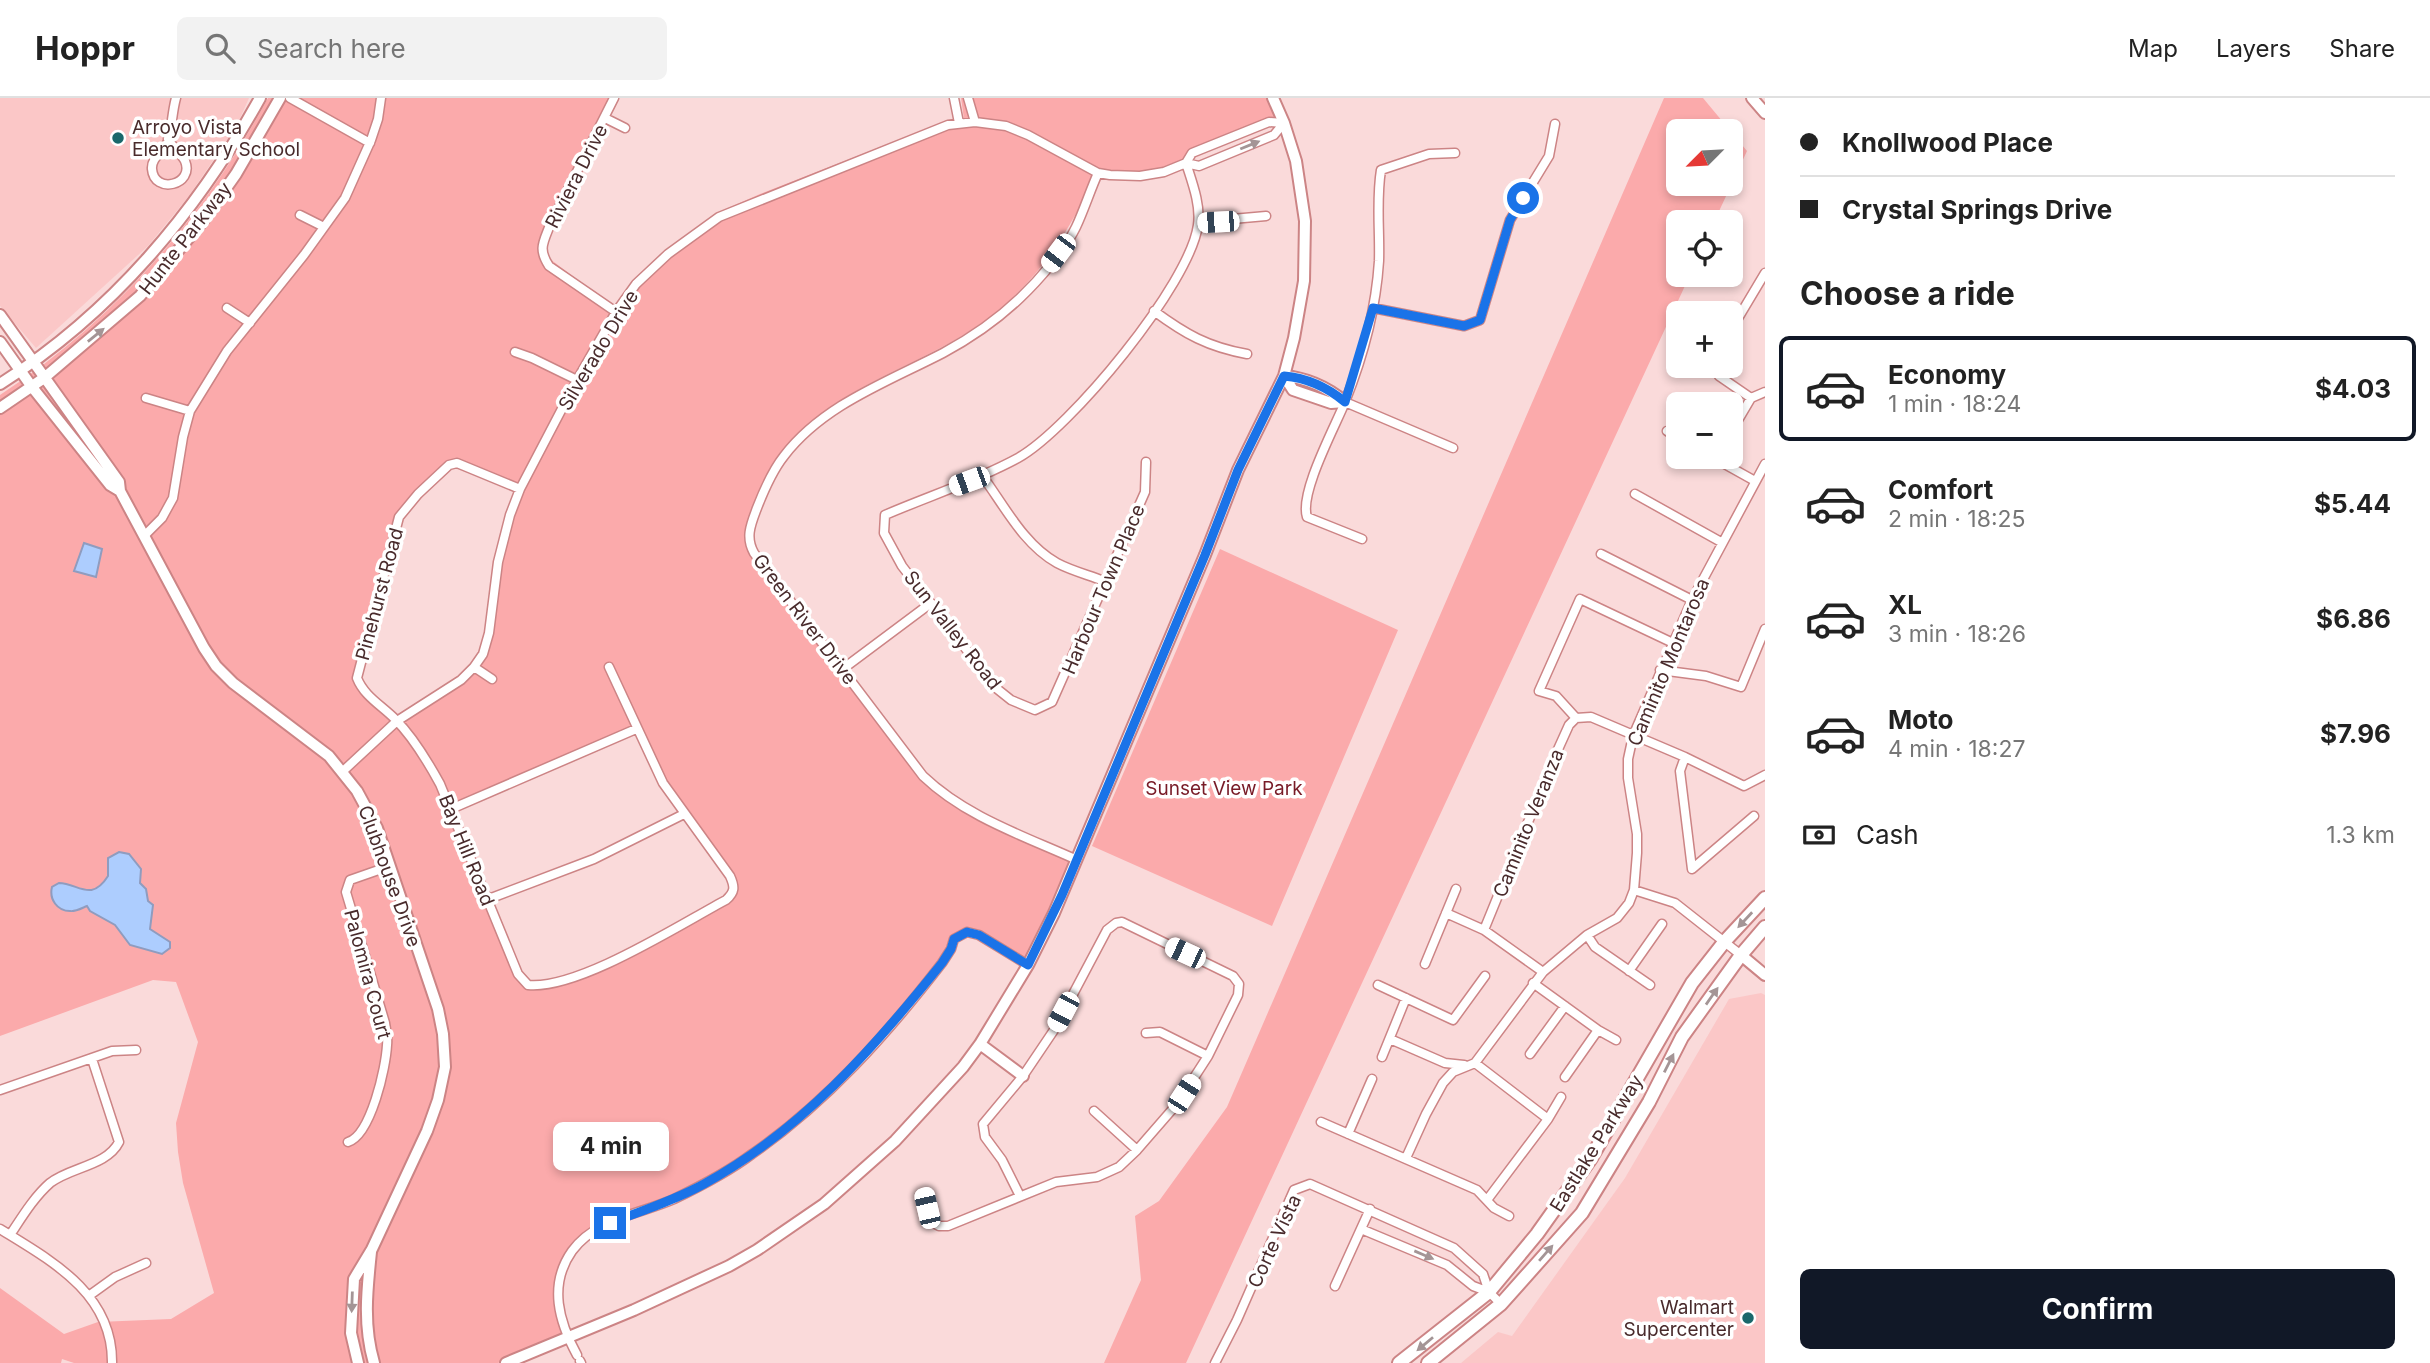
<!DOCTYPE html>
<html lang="en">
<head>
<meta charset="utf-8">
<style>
  :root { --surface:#fff; --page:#f2f2f2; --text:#222; --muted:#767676; --line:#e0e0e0; --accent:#111827 }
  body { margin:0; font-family:Inter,sans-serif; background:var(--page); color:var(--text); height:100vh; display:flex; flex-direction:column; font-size:26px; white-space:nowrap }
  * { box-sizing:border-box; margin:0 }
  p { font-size:23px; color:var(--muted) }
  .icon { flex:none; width:38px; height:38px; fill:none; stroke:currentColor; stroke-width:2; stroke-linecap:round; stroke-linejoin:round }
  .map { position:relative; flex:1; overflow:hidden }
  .drawer { display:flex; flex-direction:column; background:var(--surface); width:665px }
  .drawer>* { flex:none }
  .hud { display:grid; align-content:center; height:154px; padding:0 35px; background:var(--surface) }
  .needle { width:46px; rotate:246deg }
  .buttons { position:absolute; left:1666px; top:21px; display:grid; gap:14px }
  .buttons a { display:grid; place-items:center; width:77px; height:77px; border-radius:10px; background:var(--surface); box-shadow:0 4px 10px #0003; font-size:35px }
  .end { position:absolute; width:32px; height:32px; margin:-16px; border:9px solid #1a73e8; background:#fff; box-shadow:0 0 0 4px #fff }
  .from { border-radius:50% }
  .bubble { position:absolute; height:49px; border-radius:10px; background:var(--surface); box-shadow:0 4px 10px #0003; font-size:23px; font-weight:700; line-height:49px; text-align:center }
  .car { position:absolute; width:21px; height:42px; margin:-21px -10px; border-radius:9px; box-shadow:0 0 5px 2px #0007; background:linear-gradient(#fff 24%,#345 0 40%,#fff 0 76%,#345 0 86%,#fff 0) }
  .hud b { display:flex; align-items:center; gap:24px; height:66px; font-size:26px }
  .hud b+b { border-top:2px solid var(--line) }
  .hud i { width:18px; height:18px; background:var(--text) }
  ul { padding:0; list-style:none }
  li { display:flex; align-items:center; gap:21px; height:105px; margin:0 14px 10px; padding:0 21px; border:4px solid transparent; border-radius:10px }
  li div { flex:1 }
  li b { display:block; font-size:26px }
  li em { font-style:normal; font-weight:700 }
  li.selected { border-color:var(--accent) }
  li>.icon { width:63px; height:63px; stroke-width:1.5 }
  h2 { padding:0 35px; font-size:32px; line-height:84px }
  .pay { display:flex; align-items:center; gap:18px; height:77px; padding:0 35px; font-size:26px }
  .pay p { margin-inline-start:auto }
  .primary-button { display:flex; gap:14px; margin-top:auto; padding:14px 35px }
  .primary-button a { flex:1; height:80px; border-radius:10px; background:var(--accent); color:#fff; font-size:28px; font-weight:700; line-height:80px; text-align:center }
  header { display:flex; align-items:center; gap:42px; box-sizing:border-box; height:98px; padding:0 35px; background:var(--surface); border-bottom:2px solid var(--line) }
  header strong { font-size:33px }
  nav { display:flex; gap:38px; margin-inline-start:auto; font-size:24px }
  .search { width:490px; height:63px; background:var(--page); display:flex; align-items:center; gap:18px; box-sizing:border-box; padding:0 24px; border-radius:10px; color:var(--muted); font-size:26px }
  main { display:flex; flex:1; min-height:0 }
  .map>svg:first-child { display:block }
</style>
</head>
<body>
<header>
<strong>Hoppr</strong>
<div class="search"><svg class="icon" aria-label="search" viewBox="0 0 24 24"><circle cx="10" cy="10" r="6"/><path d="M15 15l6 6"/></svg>Search here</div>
<nav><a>Map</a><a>Layers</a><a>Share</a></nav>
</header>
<main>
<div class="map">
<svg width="1765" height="1265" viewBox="0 0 1765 1265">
  <rect width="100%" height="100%" fill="#fadada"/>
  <path fill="#fbc7c7" d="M0,0h249l-12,27 -48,71 -41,50 -112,102 -36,-42z
    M1761,895l4,2v368h-304l37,-31 14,4 113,-158 104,-179z"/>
  <path fill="#fbaaab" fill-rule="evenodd" d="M268,0h344l-67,141v13l5,7 66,50 49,-56 39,-30 22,-14 34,-15 179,-70 25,-5 -3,-21h313l9,21 -125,50 -30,4 -30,-4c-26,58 -54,104 -104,145 -54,43 -128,62 -179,105 -18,15 -43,51 -53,72 -7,15 -8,36 -10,52l174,231c43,38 97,59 149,82l-48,104 -50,-27h-14c-64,79 -133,166 -219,222 -27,18 -55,33 -85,45 -27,10 -60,16 -81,38 -9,9 -22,47 -20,59 1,12 8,25 12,35l-72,31h-424l-12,-4 -1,4h-61v-75l64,46 34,-12 73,-3 43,-26 -31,-110 -5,-31 -2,-29 22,-81 -22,-60 -23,-2 -153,56v-641c114,-74 204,-178 268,-297zM454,365l66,26 -22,69 -14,94 -25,30 -63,38 -33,-35 -3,-13 47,-169zM637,628l30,56 66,105 -8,10 -39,23 -94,49 -55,14 -8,-2 -10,-10 -67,-165z
    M1664,0h39l44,53 -33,71h-36v53h12l-504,1088h-82l37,-83 -6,-64 24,-15 68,-94zM1678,33h53v53h-53z
    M1220,451l178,81 -126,296 -180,-80z"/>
  <path fill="#adcdfe" stroke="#8f9cbf" stroke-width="2" d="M84,445l18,6 -6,28 -22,-6z
    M119,754l10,2 12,15 -1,14 6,6 2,12 5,4 -3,24 20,13v6l-8,6 -32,-9 -15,-20 -25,-14 -3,-5c-5,2 -12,6 -17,5 -13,0 -21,-12 -18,-24l7,-4c19,0 32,20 49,-7v-18z"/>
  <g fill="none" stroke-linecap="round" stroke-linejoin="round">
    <g stroke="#cc8485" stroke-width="11">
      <path id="street" d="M290,0l80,45
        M614,0l-64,127c-7,18 -12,24 -1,41l67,46
        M954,0l5,25
        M968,0l7,24
        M605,20l20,10
        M168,41c5,9 13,14 17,22 10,24 -31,34 -33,8 -1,-12 12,-17 16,-28 4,-13 4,-29 8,-43
        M300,117l24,12
        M1199,124l67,-6
        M227,210l23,15
        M1373,210l91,18 16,-6 30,-100 39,-64 6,-32
        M1154,213c31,23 54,36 93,43
        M1731,232l34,-57
        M515,254l17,6 45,22
        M1717,268l2,10 32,22 14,-6
        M146,300l44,13
        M1345,304l108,46
        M1667,333l11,7
        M1731,334l20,-34
        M1712,359l43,24
        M1146,364l-1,30 -93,210 -17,8 -24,-10 -15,-12 -94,-122 -18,-33 1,-18c44,-19 91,-34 133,-57 52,-29 172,-174 180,-233 3,-20 -6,-43 -12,-62
        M981,376c23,31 42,70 76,89 15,8 32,12 47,18
        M520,391l-63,-26 -8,2 -31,29 -19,23 -42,161c7,18 24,27 38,41 18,18 33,43 45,65l78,190 10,11c50,5 151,-60 198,-85 9,-8 9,-13 4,-24l-67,-93 -54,-116
        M1635,396l86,48
        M144,438l18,-18 11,-20 10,-61 7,-26 37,-60 77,-96 41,-57 26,-58 7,-21 3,-21
        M1362,441l-55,-22c-8,-24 28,-90 38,-115 18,-45 31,-93 34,-141 1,-30 -3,-61 2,-91l48,-16 26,-1
        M1601,456l91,46
        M474,569l18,12
        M844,570l87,-65
        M1660,572l46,6 35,11 24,-58
        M1576,620l-20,-22 -17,-5 41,-92 93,44
        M1576,620l15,-1 94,40 59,29 21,-11
        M1685,659l-5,14 12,98 62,-53
        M342,674l55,-51 64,-41 13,-13 9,-13 6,-21 9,-71 12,-47 10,-26 57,-109 39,-68 20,-28 32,-30 51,-37 229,-92 27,-3 31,4 22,9 70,38 12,2 30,1 24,-4 22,-9 6,-10 77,-31 15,1 -10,12 -75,31 -13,-3
        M451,711l185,-80
        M1077,762c-53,-24 -111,-43 -154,-84l-169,-223c-9,-16 -3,-29 3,-45 7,-18 15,-37 27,-52 39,-51 103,-74 159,-103 28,-15 54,-33 77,-55 19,-18 45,-48 56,-71 8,-17 14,-36 22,-54
        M1634,792l41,13 66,52
        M486,802l108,-41 90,-45
        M1446,815l38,17 59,42
        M1484,832l71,-174 14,-31 7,-7
        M1587,837l8,12 55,38
        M1425,866l31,-75
        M1629,873l33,-47
        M1533,885l65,47 18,10
        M1378,887l75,35 32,-44
        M1146,935l14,-1 48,24
        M1390,941l55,24 19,2
        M1530,956l35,-48
        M1382,959l24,-59
        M1475,965l73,56
        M1565,979l33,-47
        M0,992l112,-39 24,-1
        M1094,1013l43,39
        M1321,1024l156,68 17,18 15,8
        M1348,1036l24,-55
        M348,1044c23,-7 38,-75 39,-97 1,-7 -1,-15 -2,-22l-39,-131 4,-12 40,-14
        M1406,1060l20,-44 17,-31 10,-11 22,-9 68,-91 44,-37 30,-17 12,-15 5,-13 3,-37v-19l-9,-56v-19l5,-23 59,-136 73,-136
        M923,1095l7,28 9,5h9l108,-44 41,-5 22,-10 18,-17 40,-46 31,-48 30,-61 1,-11 -6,-8 -111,-54 -6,1 -9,7 -53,100 -31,46 -40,48 2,13 17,23 18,36
        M1487,1102l61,-81 13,-22
        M0,1131c52,32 113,65 112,134
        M1361,1131l86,36 26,21 16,6 12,12
        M10,1137c12,-18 24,-38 40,-52 20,-16 57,-17 69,-41l-27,-83
        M1335,1188l35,-77
        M90,1197l25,-18 31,-14
        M577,1257c-18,-33 -29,-70 -5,-104 23,-32 68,-37 102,-52 27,-13 54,-27 78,-45 74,-51 135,-120 190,-191l9,-14 3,-10 13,-7 12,3 49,30
        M580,1263l1,2
        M1215,1265l22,-43 57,-130 16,-6 144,64 29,26 6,18"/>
    </g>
    <g stroke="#cc8485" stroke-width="14">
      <path id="secondary" d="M1752,0l13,15
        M0,217l119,167 1,9 84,157 12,18 17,17 96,73 28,35 20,37 61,181 5,25 2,33 -7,33 -11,31 -55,118 -18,30 -3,54 7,30
        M0,244l32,45 78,98 10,6
        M1284,278c23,2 43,11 61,26l-14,1 -38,-13z
        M0,286c111,-70 197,-172 260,-286
        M0,310l44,-30 96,-82 62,-74 34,-48 44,-76
        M1741,857l24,20
        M980,946l43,32
        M371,1154c-4,38 -8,74 3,111
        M506,1265l128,-53 95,-44 28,-16 67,-46 71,-63 68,-74 17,-23 48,-79 26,-52 151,-358 33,-85 46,-94 10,-38 10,-57 1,-60 -9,-60 -12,-38 -11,-25"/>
    </g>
    <g stroke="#cc8485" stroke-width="16">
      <path id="primary" d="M1399,1265l90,-71 48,-58 54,-76 101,-175 33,-42 40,-43
        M1428,1265l73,-59 81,-91 67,-111 33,-65 59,-82 24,-28"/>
    </g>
    <use href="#street" stroke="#fff" stroke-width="8"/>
    <use href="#secondary" stroke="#fff" stroke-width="10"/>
    <use href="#primary" stroke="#fff" stroke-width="12"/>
  </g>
  <defs><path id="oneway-solid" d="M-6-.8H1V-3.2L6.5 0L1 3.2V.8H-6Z" transform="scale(1.75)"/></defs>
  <g fill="#a49596">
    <use href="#oneway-solid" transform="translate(1250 47) rotate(-22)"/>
    <use href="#oneway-solid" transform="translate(96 237) rotate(-39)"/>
    <use href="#oneway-solid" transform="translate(1745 822) rotate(133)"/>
    <use href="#oneway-solid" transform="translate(1712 898) rotate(-55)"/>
    <use href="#oneway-solid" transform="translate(1669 965) rotate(-63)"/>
    <use href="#oneway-solid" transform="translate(1546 1155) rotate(-49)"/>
    <use href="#oneway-solid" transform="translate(1424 1157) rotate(23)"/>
    <use href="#oneway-solid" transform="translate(352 1204) rotate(92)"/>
    <use href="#oneway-solid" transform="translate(1425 1246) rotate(140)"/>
  </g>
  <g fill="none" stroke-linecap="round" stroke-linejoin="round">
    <path stroke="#1a73e8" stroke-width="9" d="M610,1125c32,-12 65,-23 94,-39 97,-53 170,-136 238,-221l9,-14 3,-10 13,-7 12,3 49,30 34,-70 143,-340 33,-85 46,-94c23,2 43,11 61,26l28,-94 91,18 16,-6 30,-100 13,-22"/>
  </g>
  <g fill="#1a686b" stroke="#fff" stroke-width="2.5">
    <circle cx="118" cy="40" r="7"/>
    <circle cx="1748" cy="1220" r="7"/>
  </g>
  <g text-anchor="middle" stroke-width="7" stroke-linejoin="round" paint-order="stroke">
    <g font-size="19" fill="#492b2c" stroke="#fff" text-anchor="start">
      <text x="132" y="36">Arroyo Vista<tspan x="132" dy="22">Elementary School</tspan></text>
      <text x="1734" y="1216" text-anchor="end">Walmart<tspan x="1734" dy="22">Supercenter</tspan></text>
    </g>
    <g font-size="19" fill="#492b2c" stroke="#fff">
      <text transform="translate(576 78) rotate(-63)" y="7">Riviera Drive</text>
      <text transform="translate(185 140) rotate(-52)" y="7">Hunte Parkway</text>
      <text transform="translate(598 252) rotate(-59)" y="7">Silverado Drive</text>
      <text transform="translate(1103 491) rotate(-67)" y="7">Harbour Town Place</text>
      <text transform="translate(379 496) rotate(-75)" y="7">Pinehurst Road</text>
      <text transform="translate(805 521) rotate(53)" y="7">Green River Drive</text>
      <text transform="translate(953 532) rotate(52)" y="7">Sun Valley Road</text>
      <text transform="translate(1668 564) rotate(-67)" y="7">Caminito Montarosa</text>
      <text transform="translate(1528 725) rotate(-68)" y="7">Caminito Veranza</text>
      <text transform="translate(467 752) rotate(68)" y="7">Bay Hill Road</text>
      <text transform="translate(390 778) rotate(70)" y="7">Clubhouse Drive</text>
      <text transform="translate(368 876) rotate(75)" y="7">Palomira Court</text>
      <text transform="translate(1596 1045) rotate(-58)" y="7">Eastlake Parkway</text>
      <text transform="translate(1274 1143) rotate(-65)" y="7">Corte Vista</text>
    </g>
    <g font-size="19" fill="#781b27" stroke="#fff">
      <text x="1224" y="697">Sunset View Park</text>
    </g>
  </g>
</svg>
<div class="buttons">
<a><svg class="needle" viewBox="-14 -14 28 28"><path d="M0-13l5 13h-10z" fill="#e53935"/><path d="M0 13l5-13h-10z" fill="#767676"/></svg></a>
<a><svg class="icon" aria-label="locate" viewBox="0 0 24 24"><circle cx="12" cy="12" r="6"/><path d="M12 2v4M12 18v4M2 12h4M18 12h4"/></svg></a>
<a>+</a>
<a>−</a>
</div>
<i class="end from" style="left:1523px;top:100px"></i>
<i class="end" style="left:610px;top:1125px"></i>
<div class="bubble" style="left:553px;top:1024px;width:116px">4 min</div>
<i class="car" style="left:1218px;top:124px;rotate:267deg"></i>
<i class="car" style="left:1058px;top:155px;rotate:217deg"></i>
<i class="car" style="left:969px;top:383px;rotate:250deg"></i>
<i class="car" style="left:1185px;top:855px;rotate:295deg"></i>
<i class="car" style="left:1063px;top:914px;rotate:208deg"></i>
<i class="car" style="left:1184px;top:996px;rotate:33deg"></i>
<i class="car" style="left:927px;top:1110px;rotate:347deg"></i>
</div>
<section class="drawer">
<div class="hud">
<b><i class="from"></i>Knollwood Place</b>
<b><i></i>Crystal Springs Drive</b>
</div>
<h2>Choose a ride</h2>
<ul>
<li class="selected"><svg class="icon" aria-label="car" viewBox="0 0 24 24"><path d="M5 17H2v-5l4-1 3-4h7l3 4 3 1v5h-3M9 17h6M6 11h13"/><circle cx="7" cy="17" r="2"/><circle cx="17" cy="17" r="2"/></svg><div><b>Economy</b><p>1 min · 18:24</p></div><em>$4.03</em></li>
<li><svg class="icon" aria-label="car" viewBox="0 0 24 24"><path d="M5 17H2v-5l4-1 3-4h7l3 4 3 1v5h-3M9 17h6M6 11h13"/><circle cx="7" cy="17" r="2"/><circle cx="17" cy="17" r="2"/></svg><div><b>Comfort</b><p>2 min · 18:25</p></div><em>$5.44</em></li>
<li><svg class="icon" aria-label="car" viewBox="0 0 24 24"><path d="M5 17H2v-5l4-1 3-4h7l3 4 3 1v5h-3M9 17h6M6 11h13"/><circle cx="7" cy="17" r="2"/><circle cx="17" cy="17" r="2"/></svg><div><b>XL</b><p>3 min · 18:26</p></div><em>$6.86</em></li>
<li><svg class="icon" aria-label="car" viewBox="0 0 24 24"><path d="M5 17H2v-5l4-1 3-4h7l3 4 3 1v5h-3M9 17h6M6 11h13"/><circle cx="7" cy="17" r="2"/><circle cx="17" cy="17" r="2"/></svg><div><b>Moto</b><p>4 min · 18:27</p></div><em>$7.96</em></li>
</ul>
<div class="pay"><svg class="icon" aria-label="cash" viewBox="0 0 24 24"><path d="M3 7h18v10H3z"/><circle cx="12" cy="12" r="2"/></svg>Cash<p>1.3 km</p></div>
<div class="primary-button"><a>Confirm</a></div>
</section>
</main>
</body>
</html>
